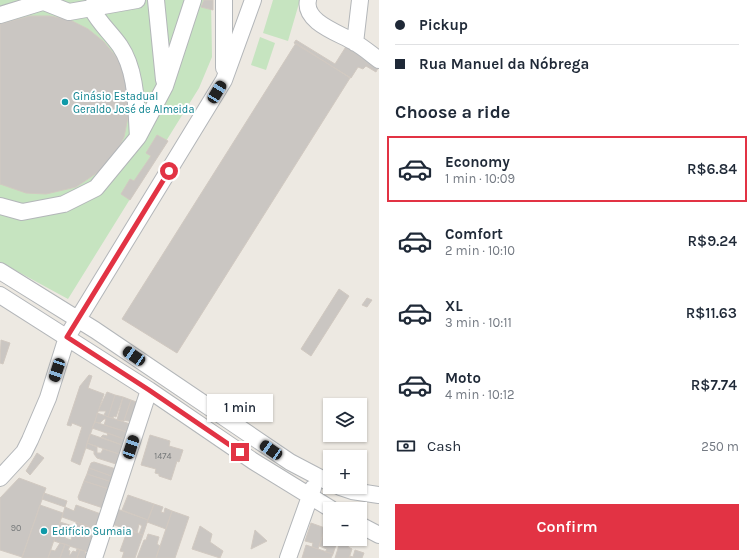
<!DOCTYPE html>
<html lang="en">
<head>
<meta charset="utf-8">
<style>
  :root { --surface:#fff; --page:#f6f6f7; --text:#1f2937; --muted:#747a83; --line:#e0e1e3; --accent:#e23344 }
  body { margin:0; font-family:Karla,sans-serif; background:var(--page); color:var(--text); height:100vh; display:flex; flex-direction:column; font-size:15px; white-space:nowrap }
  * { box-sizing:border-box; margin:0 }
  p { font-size:13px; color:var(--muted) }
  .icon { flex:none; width:22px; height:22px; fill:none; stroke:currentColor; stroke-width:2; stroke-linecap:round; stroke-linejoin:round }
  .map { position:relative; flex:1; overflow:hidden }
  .details { display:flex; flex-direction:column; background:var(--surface); width:376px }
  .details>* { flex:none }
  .banner { display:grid; align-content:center; height:88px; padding:0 16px; background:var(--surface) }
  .controls { position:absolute; left:323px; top:398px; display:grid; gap:8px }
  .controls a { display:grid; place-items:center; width:44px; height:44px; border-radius:0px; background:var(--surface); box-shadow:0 1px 3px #0004; font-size:20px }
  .end { position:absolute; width:18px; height:18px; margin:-9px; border:5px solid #e23344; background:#fff; box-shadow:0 0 0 2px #fff }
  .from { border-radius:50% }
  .bubble { position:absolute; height:28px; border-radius:0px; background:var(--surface); box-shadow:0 1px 3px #0004; font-size:13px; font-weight:600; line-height:28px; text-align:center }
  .car { position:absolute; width:12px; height:24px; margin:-12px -6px; border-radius:5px; box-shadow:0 0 3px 1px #0007; background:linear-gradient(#222 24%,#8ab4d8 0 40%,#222 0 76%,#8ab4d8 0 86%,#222 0) }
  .banner b { display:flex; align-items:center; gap:14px; height:38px; font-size:15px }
  .banner b+b { border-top:1px solid var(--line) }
  .banner i { width:10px; height:10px; background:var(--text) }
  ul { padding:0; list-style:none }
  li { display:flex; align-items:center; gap:12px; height:66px; margin:0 8px 6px; padding:0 8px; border:2px solid transparent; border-radius:0px }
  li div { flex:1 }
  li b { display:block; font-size:15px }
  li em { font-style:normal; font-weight:600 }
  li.active { border-color:var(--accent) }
  li>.icon { width:36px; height:36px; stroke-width:1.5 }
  h2 { padding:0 16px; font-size:18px; line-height:48px }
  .pay { display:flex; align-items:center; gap:10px; height:44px; padding:0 16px; font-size:15px }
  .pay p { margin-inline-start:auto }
  .cta { display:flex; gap:8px; margin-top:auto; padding:8px 16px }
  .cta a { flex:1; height:46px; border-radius:0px; background:var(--accent); color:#fff; font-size:16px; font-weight:600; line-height:46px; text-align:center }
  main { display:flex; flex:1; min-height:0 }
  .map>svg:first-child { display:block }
</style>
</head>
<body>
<main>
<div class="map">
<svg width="379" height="558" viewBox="0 0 379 558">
  <rect width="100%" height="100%" fill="#ede9e2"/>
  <path fill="#c6e4c0" d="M0,0h211l1,57 -13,31 -131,211 -68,-37z
    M273,0h27l-12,41 -25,-8z
    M260,37l15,6 -9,27 -15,-5z"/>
  <path fill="#cac6c2" stroke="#d1c9c1" d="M204,0h9v10l-12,-3z
    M30,16h20l20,4 18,9 16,13 13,16 8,18 5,31 -6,30 -9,18 -14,15 -25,17 -30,7 -20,-1 -26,-9v-160z
    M296,40l39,24 12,-19 32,21 -3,6 -10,-6 -3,3 -5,-2 -7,11 -57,-35z
    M296,43l54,35 -173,275 -55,-34z
    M157,135l11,6 -38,59 -9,-6 9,-15 4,2 17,-25 -5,-3z
    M339,289l10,7 -38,60 -10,-7z
    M367,298l5,2 -5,7 -5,-2z
    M1,340l9,3 -7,21 -3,-1z
    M89,375l3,1 -4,12 16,6 -24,71 -9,-4 11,-34 -10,-4 -1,3 -4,-1 13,-39z
    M107,392l8,3 -7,22 -4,-2 2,-4h-8z
    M115,395l8,2 -7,20 -2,-1 -1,2 -5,-1z
    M123,397l8,3 -7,21 -7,-1z
    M131,400l8,3 -6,19 -9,-2z
    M97,413l33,11 -3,8 -23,-7 2,-6h-2l-4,4 -5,-1z
    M95,422l32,10 -3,7 -32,-11z
    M108,433l16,6 -2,6 -21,-8 2,-2 4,1z
    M90,434l32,11 -3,9 -32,-11z
    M150,435l20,6 -1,5 14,4 -4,12 -2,-1 -6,19 -12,-4v-2l-4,-1 1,-4 -15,-4z
    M87,443l10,4v6h4l2,-4 16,5 -3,10 -19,-6 -3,-4v-3l-8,-3z
    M37,453l7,5 -14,17 -4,-4z
    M94,462l22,7 -2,8 -25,-9 2,-5z
    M89,468l25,9 -2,5 -25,-8z
    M87,474l25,8 -3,7 -25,-8z
    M19,478l27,10 -24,69 -22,-7v-52z
    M84,481l25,8 -6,19 -24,-8 -1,-3z
    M44,493l23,8 -2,6 -23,-8z
    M128,495l26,9 -6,16 -26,-10z
    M154,504l9,3 -2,5 3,1 1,-5 7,3 -6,18 -19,-7z
    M40,505l23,8 -15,45h-26z
    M76,505l25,9 -5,15 -34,-12 3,-10 9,4z
    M117,509l31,11 -5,15 -4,-1 3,-8 -3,-2 -2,9 -25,-9z
    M172,511l17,6 -14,41h-19z
    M60,522l16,5v-5l20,7 -4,11 -34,-12z
    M311,523l14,5 -7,21 -6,-2 1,-4 -8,-2z
    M200,526l12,8 -2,8 13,9 -3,7 -28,-9z
    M58,528l7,2 -1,4 2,1 -1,3 6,2 2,-7 19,7 -4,12 -34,-11z
    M128,529l15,6 -8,23h-13l2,-6 -4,-1z
    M255,530l12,11 -16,8z
    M325,530l5,2v7h8l-5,15 -8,-2 2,-3 -8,-3z
    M148,534l11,3 -2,7 3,2 -4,12h-19l7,-18h2z
    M340,542l9,3 -1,2 4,2 -3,9h-14z
    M60,543l5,1 -5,14h-12l3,-8 4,1z
    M65,544l5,2 -2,4 2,1 -1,4h1l3,-4 3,1 1,-3 3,1 -3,8h-17z
    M306,545l27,9 -2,4h-29z
    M80,550l5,1 1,7h-9z
    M355,550l9,3 -2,5h-13l1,-2 3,1z"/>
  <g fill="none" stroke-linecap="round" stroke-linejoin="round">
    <g stroke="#b3b6b9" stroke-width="18">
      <path id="minor" d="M156,0l8,80
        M224,0v68
        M308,0c-5,22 31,33 46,42 9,5 17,12 25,18
        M44,2l25,10 68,-12
        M0,15l49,-15
        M355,43l5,-43
        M138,137l27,-51 28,-86
        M0,206l22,6 42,-8 32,-16 42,-51c-2,-30 -1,-66 -18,-91 -9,-13 -21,-23 -28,-37l3,-9
        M0,271l95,59 195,132 40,21
        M0,295l149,95 104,71 78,48
        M0,478l24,-26 6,-12 18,-42 19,-61 157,-257 29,-80
        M340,487l12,4 27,4
        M360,525l19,10
        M94,558l55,-168
        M288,558l25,-70"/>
    </g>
    <use href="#minor" stroke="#fff" stroke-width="16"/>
  </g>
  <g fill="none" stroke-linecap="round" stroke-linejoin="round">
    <path stroke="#e23344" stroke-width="5" d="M169,171l-102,166 82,53 91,62"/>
  </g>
  <g fill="#0f9aa8" stroke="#fff" stroke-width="1.5">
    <circle cx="65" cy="102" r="4"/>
    <circle cx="44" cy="531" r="4"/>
  </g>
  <g text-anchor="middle" stroke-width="4" stroke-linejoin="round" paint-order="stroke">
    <g font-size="9" fill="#777a7b">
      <text x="163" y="459">1474</text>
      <text x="16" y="531">90</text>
    </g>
    <g font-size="11" fill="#0d838f" stroke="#fff" text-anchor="start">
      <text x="73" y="100">Ginásio Estadual<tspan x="73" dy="13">Geraldo José de Almeida</tspan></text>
      <text x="52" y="535">Edifício Sumaia</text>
    </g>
  </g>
</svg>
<div class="controls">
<a><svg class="icon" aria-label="layers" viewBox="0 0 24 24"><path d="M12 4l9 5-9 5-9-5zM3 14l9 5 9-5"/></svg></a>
<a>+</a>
<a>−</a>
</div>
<i class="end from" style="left:169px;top:171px"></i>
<i class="end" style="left:240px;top:452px"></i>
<div class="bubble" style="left:207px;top:394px;width:66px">1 min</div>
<i class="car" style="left:217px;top:92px;rotate:31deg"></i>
<i class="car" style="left:134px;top:356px;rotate:304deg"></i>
<i class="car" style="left:57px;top:370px;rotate:198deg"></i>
<i class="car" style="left:131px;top:447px;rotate:18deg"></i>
<i class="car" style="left:271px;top:450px;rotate:304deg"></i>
</div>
<section class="details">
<div class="banner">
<b><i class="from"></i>Pickup</b>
<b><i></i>Rua Manuel da Nóbrega</b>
</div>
<h2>Choose a ride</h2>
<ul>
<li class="active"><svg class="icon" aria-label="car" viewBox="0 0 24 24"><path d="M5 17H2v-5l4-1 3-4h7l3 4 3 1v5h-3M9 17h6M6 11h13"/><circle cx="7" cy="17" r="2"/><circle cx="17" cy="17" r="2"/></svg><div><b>Economy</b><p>1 min · 10:09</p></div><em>R$6.84</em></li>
<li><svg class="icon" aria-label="car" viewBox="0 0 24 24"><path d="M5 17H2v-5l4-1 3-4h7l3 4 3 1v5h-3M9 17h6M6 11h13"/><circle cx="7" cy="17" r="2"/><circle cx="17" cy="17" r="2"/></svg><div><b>Comfort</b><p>2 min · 10:10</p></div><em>R$9.24</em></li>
<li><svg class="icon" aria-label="car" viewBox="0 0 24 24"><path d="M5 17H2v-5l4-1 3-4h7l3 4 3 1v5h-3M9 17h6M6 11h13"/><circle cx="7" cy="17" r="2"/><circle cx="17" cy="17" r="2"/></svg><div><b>XL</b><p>3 min · 10:11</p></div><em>R$11.63</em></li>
<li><svg class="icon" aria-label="car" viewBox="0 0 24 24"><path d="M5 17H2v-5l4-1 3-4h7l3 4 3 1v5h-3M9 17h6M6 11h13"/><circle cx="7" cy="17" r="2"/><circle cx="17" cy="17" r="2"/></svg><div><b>Moto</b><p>4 min · 10:12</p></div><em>R$7.74</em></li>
</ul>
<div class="pay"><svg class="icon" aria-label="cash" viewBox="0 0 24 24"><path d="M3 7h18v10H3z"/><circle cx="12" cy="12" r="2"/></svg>Cash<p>250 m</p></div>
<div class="cta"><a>Confirm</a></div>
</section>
</main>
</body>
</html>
